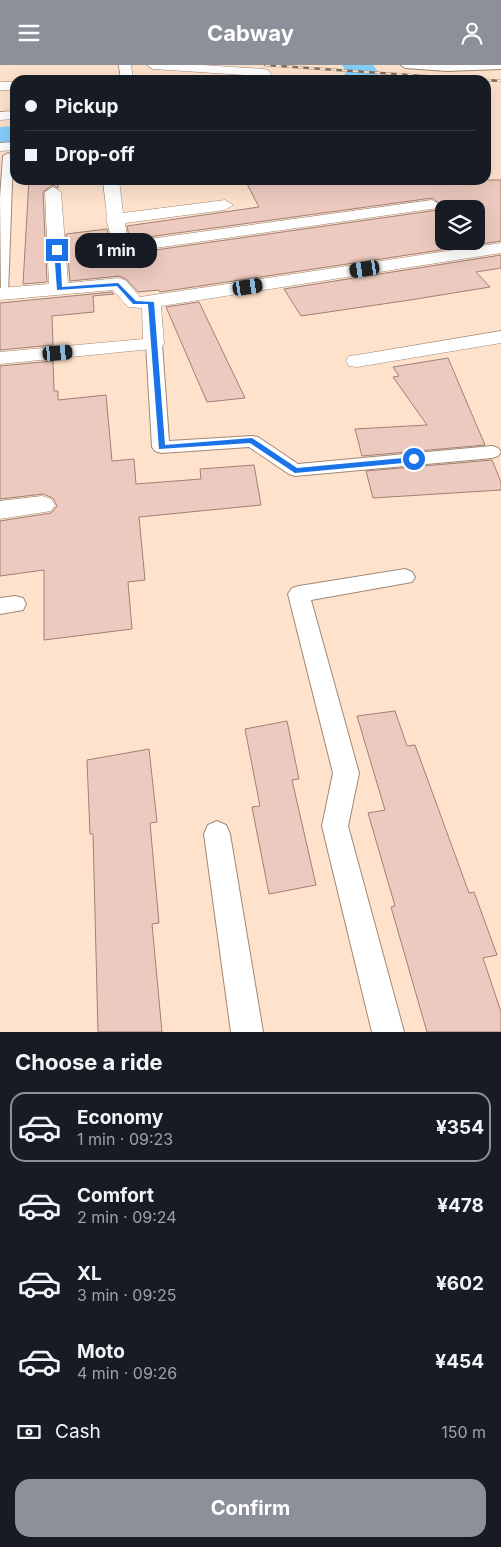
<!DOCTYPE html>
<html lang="en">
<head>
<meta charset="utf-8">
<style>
  :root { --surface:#171b24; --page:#20242c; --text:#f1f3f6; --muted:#9ea1a6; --line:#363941; --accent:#8c9099 }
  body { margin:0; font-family:Inter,sans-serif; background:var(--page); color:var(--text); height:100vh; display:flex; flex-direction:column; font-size:19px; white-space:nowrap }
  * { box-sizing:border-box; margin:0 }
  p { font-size:16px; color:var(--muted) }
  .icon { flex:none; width:28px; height:28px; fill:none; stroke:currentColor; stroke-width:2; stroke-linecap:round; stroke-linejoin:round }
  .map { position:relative; height:967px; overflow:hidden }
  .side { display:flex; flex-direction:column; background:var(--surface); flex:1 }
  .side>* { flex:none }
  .banner { position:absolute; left:10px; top:10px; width:481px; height:110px; border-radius:15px; box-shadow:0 5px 20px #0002; display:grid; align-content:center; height:110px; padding:0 15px; background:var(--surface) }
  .buttons { position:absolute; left:435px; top:135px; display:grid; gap:10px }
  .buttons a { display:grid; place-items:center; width:50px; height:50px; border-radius:10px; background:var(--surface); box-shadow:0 5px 20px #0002; font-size:25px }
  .end { position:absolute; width:22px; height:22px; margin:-11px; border:6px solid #1a73e8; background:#fff; box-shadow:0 0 0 2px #fff }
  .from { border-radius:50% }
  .bubble { position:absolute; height:35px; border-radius:15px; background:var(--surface); box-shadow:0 5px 20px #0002; font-size:16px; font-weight:700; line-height:35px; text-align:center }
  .car { position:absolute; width:15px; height:30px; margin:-15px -8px; border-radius:6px; box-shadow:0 0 4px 1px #0007; background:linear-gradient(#222 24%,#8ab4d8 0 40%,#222 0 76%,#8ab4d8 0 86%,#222 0) }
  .banner b { display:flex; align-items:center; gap:18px; height:48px; font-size:19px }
  .banner b+b { border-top:1px solid var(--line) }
  .banner i { width:12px; height:12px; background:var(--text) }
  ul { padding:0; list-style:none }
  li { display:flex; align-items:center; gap:15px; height:70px; margin:0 10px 8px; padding:0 5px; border:2px solid transparent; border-radius:15px }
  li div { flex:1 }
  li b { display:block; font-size:19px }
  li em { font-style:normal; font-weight:700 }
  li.current { border-color:var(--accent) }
  li>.icon { width:45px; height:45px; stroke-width:1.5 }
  h2 { padding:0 15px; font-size:22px; line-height:60px }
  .pay { display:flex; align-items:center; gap:12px; height:55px; padding:0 15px; font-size:19px }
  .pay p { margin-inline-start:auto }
  .cta { display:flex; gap:10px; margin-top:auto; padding:10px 15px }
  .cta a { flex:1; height:58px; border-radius:15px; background:var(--accent); color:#fff; font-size:20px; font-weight:700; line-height:58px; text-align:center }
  header { display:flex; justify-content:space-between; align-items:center; height:65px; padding:0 15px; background:var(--accent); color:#fff; font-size:22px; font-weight:700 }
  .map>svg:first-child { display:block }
</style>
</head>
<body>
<header><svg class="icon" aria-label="menu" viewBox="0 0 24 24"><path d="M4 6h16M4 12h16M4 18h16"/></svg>Cabway<svg class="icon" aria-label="person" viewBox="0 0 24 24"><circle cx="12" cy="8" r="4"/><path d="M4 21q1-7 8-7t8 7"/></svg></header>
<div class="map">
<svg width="501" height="967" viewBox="0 0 501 967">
  <rect width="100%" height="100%" fill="#fee2cc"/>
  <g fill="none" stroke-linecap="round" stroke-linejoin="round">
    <path fill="#84d0fb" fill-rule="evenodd" d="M342,0h31l6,8 -5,7h-34l6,-8z
      M15,61v22l-15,1v-22z"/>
  </g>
  <path fill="#edcabf" stroke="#a18076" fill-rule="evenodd" d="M29,115h29v8l-6,-3 -9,7 4,90 -24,2z
    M245,115h256v61l-341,51 -1,-2 -21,2 -12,-13 -7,-3 -49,5 -4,-47 41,-5 3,12 5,1 -5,7 4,5 6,1 318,-45 4,-5 -10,-7 -306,42 3,-4 -2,-10 132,-19zM444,144h32v32h-32z
    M501,190v13l-25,4 14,15 -80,13 -109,16 -17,-27z
    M112,227l2,2 -21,2 1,16 -42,4 1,29 -53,5v-47z
    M199,237l46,96 -38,4 -41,-95z
    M448,293l37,87 -123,11 -7,-27 72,-4 -34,-48 6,-1 -6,-9z
    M53,296l1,30h4v9l48,-5 6,66 22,-2 2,25 65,-5 -1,-10 54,-4 7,40 -122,12 6,63 -17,2 4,47 -88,11v-70l-44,6v-55l51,-8 6,-7 -4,-8 -10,-4 -43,5v-133z
    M492,395l9,22v8l-128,8 -7,-27z
    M395,646l12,35 8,-1 54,148 5,-1 23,63 -14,3 18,54v20h-74l-36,-125 4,-1 -27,-93 17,-3 -28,-94z
    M287,656l12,58 -7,1 24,105 -47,9 -17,-87 8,-1 -15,-77z
    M149,684l8,73 -7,1 9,100 -7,1 10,108h-64l-5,-198h-3l-3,-74z"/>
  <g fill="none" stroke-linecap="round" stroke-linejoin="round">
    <g stroke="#a28874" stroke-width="2">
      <path id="service" d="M401,0h100v4l-54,2 -42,-3z
        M8,88l5,3 -5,138 -7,4 -1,-100 3,-42z
        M154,274l8,5 7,97 83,-5 6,1 40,27 194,-18 6,2 3,4 -3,4 -6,2 -197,18 -6,-2 -40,-27 -88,6 -6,-2 -3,-4 -6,-103z
        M405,504l7,3 3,5 -3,5 -101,18 48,173 -11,53 56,206h-32l-50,-206 11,-53 -45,-179 4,-6 7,-2z
        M15,531l8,2 3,6 -3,6 -23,4v-16z
        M217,756l9,4 4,9 33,198h-32l-27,-198 4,-9z"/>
    </g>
    <g stroke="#a28874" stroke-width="1">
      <path id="minor" d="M119,0h12l2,15h-12z
        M147,0h55l62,4 4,1 7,10h-12l-3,-4 -107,-7z
        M0,17h15v8h-15z
        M15,46v8l-15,1v-8z
        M15,77v8l-15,1v-8z
        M103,115h16l4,33 102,-13 8,5 -8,5 -100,13 2,13 -3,4h-12l-6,-21 1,-2z
        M53,122l8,5 7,91 50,-5 7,2 15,17 361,-54v10l-340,53 3,38 -3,4 -161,16v-12l143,-13 -1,-31 -14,-1 -15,-17 -113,10v-12l49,-4 -4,-92z
        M432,135l8,5 -2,3 -318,45 -6,-1 -3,-4 3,-4 6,-1z
        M501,266v12l-144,24 -8,-1 -3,-5 3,-5 8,-1z
        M42,431l9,3 4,6 -4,6 -51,8v-18z"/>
    </g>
    <use href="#service" fill="#fff" fill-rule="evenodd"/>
    <use href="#minor" fill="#fff" fill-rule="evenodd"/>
    <g stroke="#7c6b5f" stroke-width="2.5">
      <path id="rail" d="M265,0l217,15
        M486,15l15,1"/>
    </g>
    <use href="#rail" stroke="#fee2cc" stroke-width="2" stroke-dasharray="5.5" stroke-linecap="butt"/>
  </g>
  <path fill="#1a73e8" d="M57,184l3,1 2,37 56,-4 18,18 18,1 11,143 87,-7 45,30 117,-11 3,2 -3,3 -119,11 -45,-30 -91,6 -11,-145h-15l-16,-18 -60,4 -3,-40z"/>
</svg>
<div class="buttons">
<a><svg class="icon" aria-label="layers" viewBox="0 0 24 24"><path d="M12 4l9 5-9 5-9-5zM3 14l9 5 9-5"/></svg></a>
</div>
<i class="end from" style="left:414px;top:394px"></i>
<i class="end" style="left:57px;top:185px"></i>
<div class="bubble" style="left:75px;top:168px;width:82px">1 min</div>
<i class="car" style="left:365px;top:204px;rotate:261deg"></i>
<i class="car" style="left:248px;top:222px;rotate:81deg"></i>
<i class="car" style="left:58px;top:288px;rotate:85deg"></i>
<div class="banner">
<b><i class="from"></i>Pickup</b>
<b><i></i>Drop-off</b>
</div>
</div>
<section class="side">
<h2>Choose a ride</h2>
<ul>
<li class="current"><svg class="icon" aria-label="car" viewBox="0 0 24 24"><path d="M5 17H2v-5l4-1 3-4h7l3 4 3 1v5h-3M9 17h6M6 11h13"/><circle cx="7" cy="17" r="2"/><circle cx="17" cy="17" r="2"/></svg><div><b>Economy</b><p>1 min · 09:23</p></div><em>¥354</em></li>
<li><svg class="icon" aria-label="car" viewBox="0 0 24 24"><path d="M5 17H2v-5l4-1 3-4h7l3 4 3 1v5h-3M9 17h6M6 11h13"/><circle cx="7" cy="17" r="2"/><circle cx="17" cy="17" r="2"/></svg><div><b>Comfort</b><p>2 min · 09:24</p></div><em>¥478</em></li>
<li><svg class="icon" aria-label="car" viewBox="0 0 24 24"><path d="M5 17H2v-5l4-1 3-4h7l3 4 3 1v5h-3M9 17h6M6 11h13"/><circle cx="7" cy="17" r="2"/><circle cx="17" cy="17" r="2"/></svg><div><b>XL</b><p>3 min · 09:25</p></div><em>¥602</em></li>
<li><svg class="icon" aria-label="car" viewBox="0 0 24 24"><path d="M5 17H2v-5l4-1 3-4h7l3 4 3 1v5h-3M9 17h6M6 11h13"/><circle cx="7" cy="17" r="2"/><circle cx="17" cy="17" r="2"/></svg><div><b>Moto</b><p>4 min · 09:26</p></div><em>¥454</em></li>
</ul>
<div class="pay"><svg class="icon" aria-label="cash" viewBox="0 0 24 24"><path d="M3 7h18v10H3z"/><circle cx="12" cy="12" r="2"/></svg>Cash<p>150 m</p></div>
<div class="cta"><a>Confirm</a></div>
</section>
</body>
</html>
